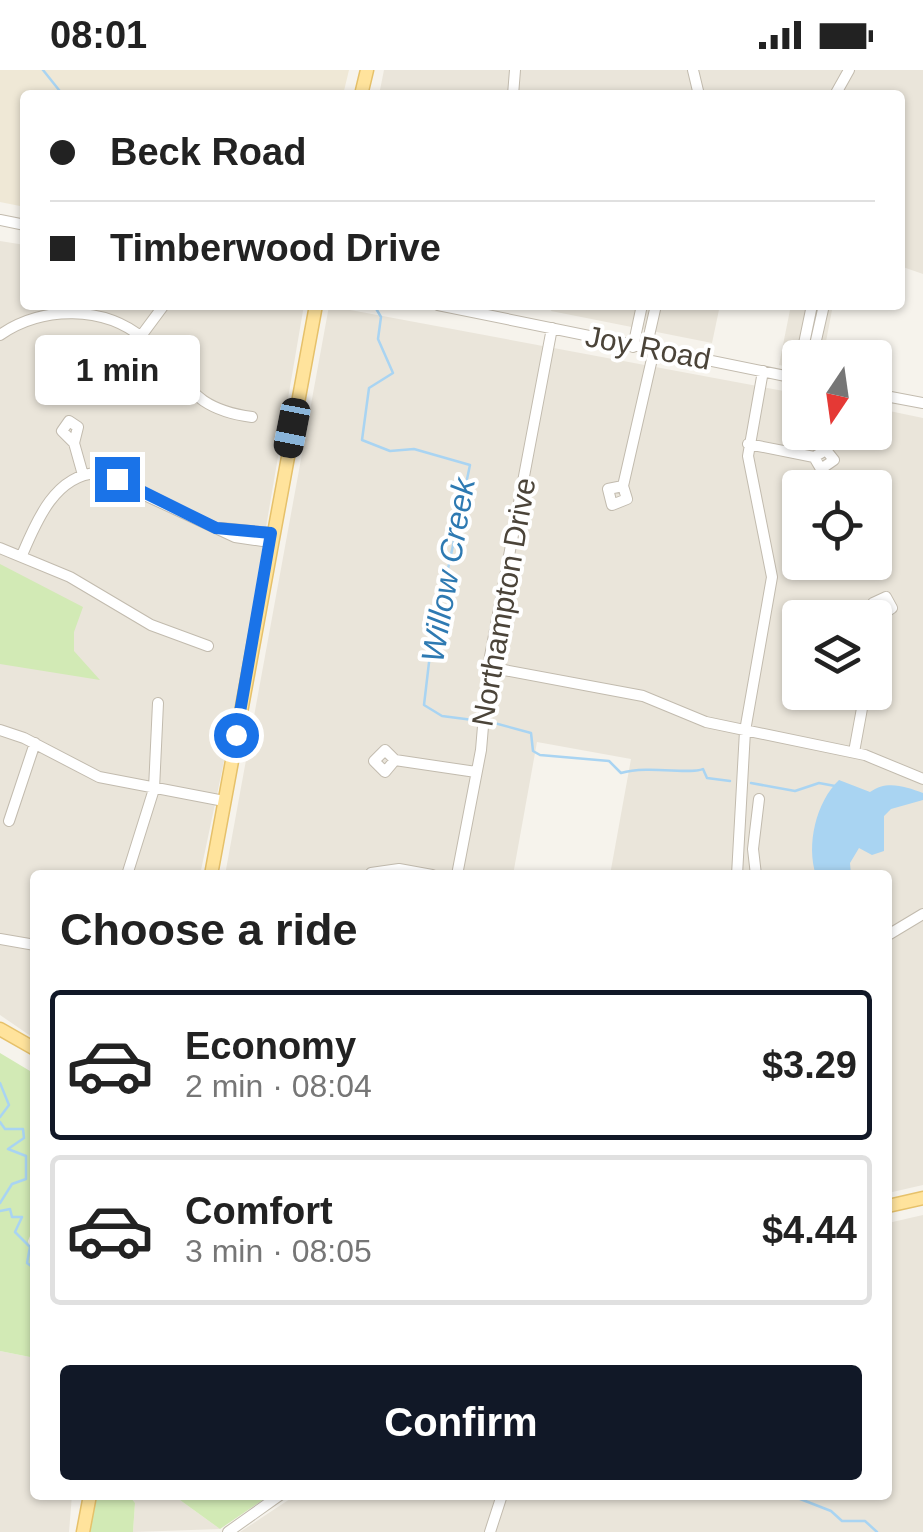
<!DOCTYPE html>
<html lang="en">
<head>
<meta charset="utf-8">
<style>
  :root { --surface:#fff; --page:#f2f2f2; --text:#222; --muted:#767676; --line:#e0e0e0; --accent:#111827 }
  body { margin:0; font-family:Arial,sans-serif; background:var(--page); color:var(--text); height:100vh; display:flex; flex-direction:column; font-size:38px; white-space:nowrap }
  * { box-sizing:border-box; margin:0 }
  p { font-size:32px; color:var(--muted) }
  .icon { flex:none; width:55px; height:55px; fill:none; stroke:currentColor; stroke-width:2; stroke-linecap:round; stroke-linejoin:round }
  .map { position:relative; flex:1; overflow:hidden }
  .panel { position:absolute; left:30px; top:800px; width:862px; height:630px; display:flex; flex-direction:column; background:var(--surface); border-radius:10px; box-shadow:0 2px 8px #0004 }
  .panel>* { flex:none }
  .hud { position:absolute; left:20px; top:20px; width:885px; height:220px; border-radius:10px; box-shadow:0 2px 8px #0004; display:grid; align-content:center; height:220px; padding:0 30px; background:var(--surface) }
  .needle { width:65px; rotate:193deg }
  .controls { position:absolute; left:782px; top:270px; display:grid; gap:20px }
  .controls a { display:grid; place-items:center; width:110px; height:110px; border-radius:10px; background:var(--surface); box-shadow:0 2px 8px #0004; font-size:50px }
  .end { position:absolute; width:45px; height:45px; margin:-22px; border:12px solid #1a73e8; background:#fff; box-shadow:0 0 0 5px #fff }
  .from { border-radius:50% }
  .bubble { position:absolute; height:70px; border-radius:10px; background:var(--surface); box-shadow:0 2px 8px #0004; font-size:32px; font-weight:700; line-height:70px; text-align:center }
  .car { position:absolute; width:30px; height:60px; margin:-30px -15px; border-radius:12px; box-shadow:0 0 8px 2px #0007; background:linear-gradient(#222 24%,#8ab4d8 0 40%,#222 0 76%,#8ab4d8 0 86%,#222 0) }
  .hud b { display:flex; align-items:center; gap:35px; height:95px; font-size:38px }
  .hud b+b { border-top:2px solid var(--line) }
  .hud i { width:25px; height:25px; background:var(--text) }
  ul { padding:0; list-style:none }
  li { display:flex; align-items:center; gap:30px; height:150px; margin:0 20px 15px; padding:0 10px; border:5px solid var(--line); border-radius:10px }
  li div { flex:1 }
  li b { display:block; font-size:38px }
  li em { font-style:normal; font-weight:700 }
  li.on { border-color:var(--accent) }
  li>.icon { width:90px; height:90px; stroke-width:1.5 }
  h2 { padding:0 30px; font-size:45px; line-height:120px }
  .action { display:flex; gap:20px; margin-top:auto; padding:20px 30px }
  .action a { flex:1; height:115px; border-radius:10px; background:var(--accent); color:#fff; font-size:40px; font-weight:700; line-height:115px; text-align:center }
  .status { display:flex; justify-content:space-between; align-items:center; height:70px; padding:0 50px; background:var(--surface); direction:ltr }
  .status svg { height:28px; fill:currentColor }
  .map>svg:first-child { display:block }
</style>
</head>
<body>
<div class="status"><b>08:01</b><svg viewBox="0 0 49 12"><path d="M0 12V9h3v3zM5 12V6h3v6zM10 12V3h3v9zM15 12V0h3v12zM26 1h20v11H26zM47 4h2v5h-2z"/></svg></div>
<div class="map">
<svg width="923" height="1462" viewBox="0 0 923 1462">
  <rect width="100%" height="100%" fill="#f6f3ec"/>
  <path fill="#eae5da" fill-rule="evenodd" d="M384,0h539v204l-23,-8v-171h-521z
    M0,171l25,4v60h279l-70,409 -34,161h-165v164l-35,-24z
    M553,235h167l-8,38 -161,-32z
    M791,235h42l-10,52 -23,1v11l-21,-4z
    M329,236l471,88v38h75v-24l48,10v767l-35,8v-318h-278l21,-116 -94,-17 -24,133h-288zM800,418h75v74h-75zM800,548h75v74h-75z
    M923,1145v317h-683l56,-37h592v-272z
    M0,1281l35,7v137h37l-3,37h-69z
    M129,1425h44l47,34 -87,3 2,-29z"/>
  <path fill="#efe8d6" d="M0,0h349l-6,25h-318v112l-25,-5z"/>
  <path fill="#d2eab5" d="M0,494l83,43 -9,25v19l26,29 -100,-16z
    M0,983l35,21v150l-7,17 7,34v83l-35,-7z
    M97,1425h32l6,8 -2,29h-43z
    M173,1425h97l-50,34z"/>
  <path fill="#a9d4f2" d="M839,710l31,12c16,-12 35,-6 53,1v7l-32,9 -7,7v35l-12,4 -13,-7 -9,15 1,12h-35c-10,-30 0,-73 23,-95z"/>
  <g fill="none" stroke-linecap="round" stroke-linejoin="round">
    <path stroke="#a9d4f2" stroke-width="2.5" d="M43,0l20,25
      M374,235l7,12 -3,22 15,34 -24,15 -7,52 28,11 24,-2 56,16 -40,189 -6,51 18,11 31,4
      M487,651l44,12 2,18 7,4 69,6 12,12c27,-8 70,2 82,-4l4,9 23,3
      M751,713l44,8 24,-8 16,3
      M0,1013l9,22 -9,12
      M0,1052l5,7h18l1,9 -16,11 18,7v23l-14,5 -12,19
      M0,1141l10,-2 2,8h10l-7,15 15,15 -3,16 8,6
      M790,1425l41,16 11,10h23l12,11"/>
    <g stroke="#c2bbae" stroke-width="12">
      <path id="minor" d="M693,0l6,25
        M513,25l2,-25
        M835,25l14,-25
        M0,150l25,5
        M438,235l362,74
        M0,265c42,-29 104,-30 144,4 44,37 41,69 108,78
        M141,266l23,-31
        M633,277l9,-42
        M646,279l10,-44
        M801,288l11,-53
        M812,288l12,-53
        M875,324l48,9
        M74,373l-12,-12 7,-10 9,6 -4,16 9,32
        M748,374l66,13 7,12 13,-9 -8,-10 -12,7
        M623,416l-15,3 4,16 15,-6 -4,-13 31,-136
        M221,458l50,5
        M0,478l70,29 81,48 57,21
        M22,485c14,-33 33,-80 75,-82l138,64 34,5
        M875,572l5,-26 -7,-13 13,-6 6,11 -12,8
        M488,597l155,29 63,26 159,33 58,24
        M0,660l24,8 75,39 125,24
        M854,682l11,-60
        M395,690l-10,12 -11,-11 11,-11 10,10 81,12
        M9,751l26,-78
        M371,803l28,-4 33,6
        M127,805l27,-86 4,-86
        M457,805l24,-125 7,-83 64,-339
        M737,805l8,-144 27,-154 -24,-121 15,-85
        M756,805l-3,-26 6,-50
        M888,865l35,-21
        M0,869l35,6
        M228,1462l52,-37
        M490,1462l12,-37"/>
    </g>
    <g stroke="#e6c16a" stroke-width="15">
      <path id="major" d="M361,25l6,-25
        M211,805l105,-570
        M0,959l35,20
        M888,1136l35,-8
        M83,1462l7,-37"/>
    </g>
    <use href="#minor" stroke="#fff" stroke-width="10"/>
    <use href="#major" stroke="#ffe39c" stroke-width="12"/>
  </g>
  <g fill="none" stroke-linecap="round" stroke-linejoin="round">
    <path stroke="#1a73e8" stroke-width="12" d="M117,409l99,49 55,5 -35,202"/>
  </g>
  <g text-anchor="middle" stroke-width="8" stroke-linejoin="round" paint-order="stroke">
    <g font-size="30" fill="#4b4439" stroke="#fff">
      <text transform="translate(648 278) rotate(11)" y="10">Joy Road</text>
      <text transform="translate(504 532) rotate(-80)" y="10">Northampton Drive</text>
    </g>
    <g font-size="32" font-style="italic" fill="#2e7ab2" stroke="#fff">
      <text transform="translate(448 500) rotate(-80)" y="11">Willow Creek</text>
    </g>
  </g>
</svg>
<div class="controls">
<a><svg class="needle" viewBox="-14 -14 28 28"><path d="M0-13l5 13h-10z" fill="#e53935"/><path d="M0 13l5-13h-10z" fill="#767676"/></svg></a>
<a><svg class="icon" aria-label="locate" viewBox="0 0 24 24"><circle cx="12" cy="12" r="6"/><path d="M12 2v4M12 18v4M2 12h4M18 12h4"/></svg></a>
<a><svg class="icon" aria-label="layers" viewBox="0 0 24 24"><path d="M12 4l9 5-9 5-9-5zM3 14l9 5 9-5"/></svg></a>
</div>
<i class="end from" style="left:236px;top:665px"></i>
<i class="end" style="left:117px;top:409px"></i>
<div class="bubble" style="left:35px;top:265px;width:165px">1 min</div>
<i class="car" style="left:292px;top:358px;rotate:191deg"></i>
<div class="hud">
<b><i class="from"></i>Beck Road</b>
<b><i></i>Timberwood Drive</b>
</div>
<section class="panel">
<h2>Choose a ride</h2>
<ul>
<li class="on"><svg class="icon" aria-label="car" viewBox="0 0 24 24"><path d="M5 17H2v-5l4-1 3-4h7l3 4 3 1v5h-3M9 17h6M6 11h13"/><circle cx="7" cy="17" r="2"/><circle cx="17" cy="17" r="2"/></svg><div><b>Economy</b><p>2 min · 08:04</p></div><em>$3.29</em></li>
<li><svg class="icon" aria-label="car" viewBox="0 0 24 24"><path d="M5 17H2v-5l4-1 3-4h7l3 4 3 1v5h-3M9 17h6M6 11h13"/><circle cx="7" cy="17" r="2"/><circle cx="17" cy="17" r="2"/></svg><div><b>Comfort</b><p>3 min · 08:05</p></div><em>$4.44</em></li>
</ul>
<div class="action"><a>Confirm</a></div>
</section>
</div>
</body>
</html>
